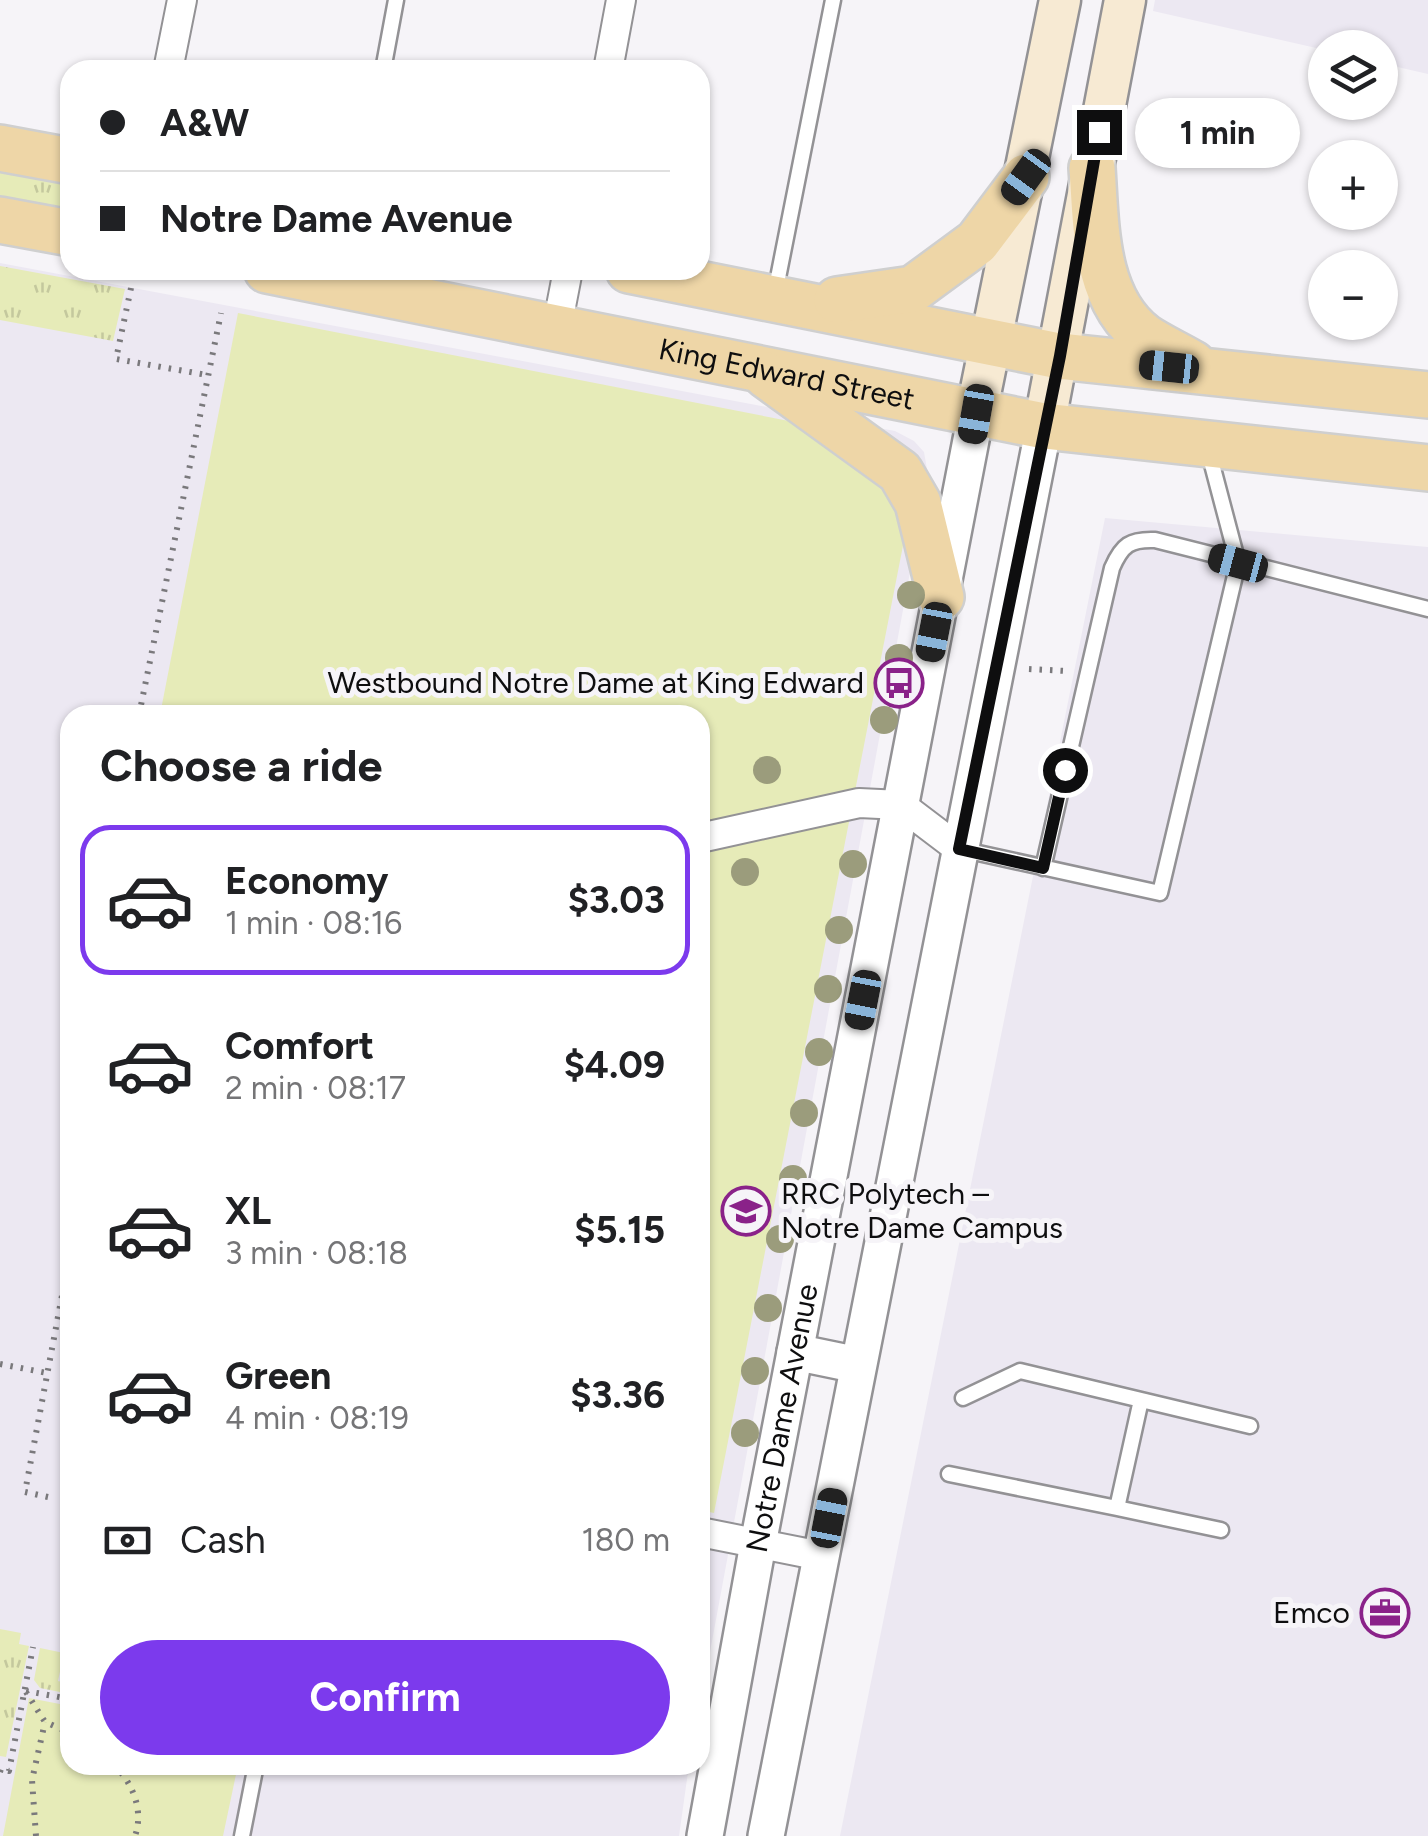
<!DOCTYPE html>
<html lang="en">
<head>
<meta charset="utf-8">
<style>
  :root { --surface:#fff; --page:#f2f2f2; --text:#202124; --muted:#757577; --line:#e0e0e0; --accent:#7c3aed }
  body { margin:0; font-family:Figtree,sans-serif; background:var(--page); color:var(--text); height:100vh; display:flex; flex-direction:column; font-size:38px; white-space:nowrap }
  * { box-sizing:border-box; margin:0 }
  p { font-size:32px; color:var(--muted) }
  .icon { flex:none; width:55px; height:55px; fill:none; stroke:currentColor; stroke-width:2; stroke-linecap:round; stroke-linejoin:round }
  .map { position:relative; flex:1; overflow:hidden }
  .side { position:absolute; left:60px; top:705px; width:650px; height:1070px; display:flex; flex-direction:column; background:var(--surface); border-radius:30px; box-shadow:0 2px 8px #0004 }
  .side>* { flex:none }
  .top-card { position:absolute; left:60px; top:60px; width:650px; height:220px; border-radius:30px; box-shadow:0 2px 8px #0004; display:grid; align-content:center; height:220px; padding:0 40px; background:var(--surface) }
  .controls { position:absolute; left:1308px; top:30px; display:grid; gap:20px }
  .controls a { display:grid; place-items:center; width:90px; height:90px; border-radius:50%; background:var(--surface); box-shadow:0 2px 8px #0004; font-size:50px }
  .end { position:absolute; width:45px; height:45px; margin:-22px; border:12px solid #0e0e0f; background:#fff; box-shadow:0 0 0 5px #fff }
  .from { border-radius:50% }
  .bubble { position:absolute; height:70px; border-radius:35px; background:var(--surface); box-shadow:0 2px 8px #0004; font-size:32px; font-weight:700; line-height:70px; text-align:center }
  .car { position:absolute; width:30px; height:60px; margin:-30px -15px; border-radius:12px; box-shadow:0 0 8px 2px #0007; background:linear-gradient(#222 24%,#8ab4d8 0 40%,#222 0 76%,#8ab4d8 0 86%,#222 0) }
  .top-card b { display:flex; align-items:center; gap:35px; height:95px; font-size:38px }
  .top-card b+b { border-top:2px solid var(--line) }
  .top-card i { width:25px; height:25px; background:var(--text) }
  ul { padding:0; list-style:none }
  li { display:flex; align-items:center; gap:30px; height:150px; margin:0 20px 15px; padding:0 20px; border:5px solid transparent; border-radius:30px }
  li div { flex:1 }
  li b { display:block; font-size:38px }
  li em { font-style:normal; font-weight:700 }
  li.current { border-color:var(--accent) }
  li>.icon { width:90px; height:90px; stroke-width:1.5 }
  h2 { padding:0 40px; font-size:45px; line-height:120px }
  .pay { display:flex; align-items:center; gap:25px; height:110px; padding:0 40px; font-size:38px }
  .pay p { margin-inline-start:auto }
  .button { display:flex; gap:20px; margin-top:auto; padding:20px 40px }
  .button a { flex:1; height:115px; border-radius:60px; background:var(--accent); color:#fff; font-size:40px; font-weight:700; line-height:115px; text-align:center }
  .map>svg:first-child { display:block }
</style>
</head>
<body>
<div class="map">
<svg width="1428" height="1836" viewBox="0 0 1428 1836">
  <defs>
    <pattern id="grass-tufts" width="24" height="20" patternUnits="userSpaceOnUse" patternTransform="scale(2.5)"><rect width="24" height="20" fill="#e6ebb8"/><path d="M3 7l-1-3M5 7V3M7 7l1-3M15 17l-1-3M17 17v-4M19 17l1-3" fill="none" stroke="#c4c89d"/></pattern>
  </defs>
  <rect width="100%" height="100%" fill="#f6f4f8"/>
  <path fill="#ece8f2" d="M1155,0h273v74l-48,-11v-15h-55v2l-172,-39z
    M0,263l895,168 19,10 10,11 4,23 -228,1231v-991h-630v1050h619l-10,71h-679z
    M1105,518l323,29v1289h-588z"/>
  <path fill="url(#grass-tufts)" d="M0,167l70,11v33l-70,-14z
    M0,266l125,23 -12,52 -113,-21z
    M0,1629l21,4 -2,11 10,2 -23,111 -6,-1z
    M40,1648l24,5 -6,28 12,3v10l-30,-6 -6,-8z"/>
  <path fill="#e6ebb8" d="M238,313l653,128 25,38 -202,1034 -14,-3v-795h-540z
    M29,1698l41,8v59h168l-15,71h-220z"/>
  <g fill="none" stroke-linecap="round" stroke-linejoin="round">
    <g stroke="#939295" stroke-width="19">
      <path id="service" d="M383,70l13,-70
        M775,293l58,-293
        M960,849l200,44 78,-330 -29,-110
        M1043,868l69,-300c10,-23 18,-29 43,-28l273,69
        M963,1398l57,-27 230,55
        M949,1474l168,34 24,-108
        M1117,1508l104,22
        M242,1836l14,-71"/>
    </g>
    <g stroke="#939295" stroke-width="32">
      <path id="minor" d="M168,70l14,-70
        M608,70l13,-70
        M557,327l11,-57
        M700,838l159,-35 42,2 58,44
        M700,1532l121,24"/>
    </g>
    <g stroke="#939295" stroke-width="40">
      <g id="tertiary">
        <path d="M795,1352l63,13"/>
        <path id="s1" d="M705,1836l53,-292 218,-1130"/>
        <path d="M766,1836l278,-1410"/>
      </g>
    </g>
    <g stroke="#939295" stroke-width="45">
      <path id="secondary" d="M976,414l84,-414
        M1044,426l81,-426"/>
    </g>
    <g stroke="#cfcfcf" stroke-width="50">
      <g id="primary">
        <path d="M0,148l70,13"/>
        <path d="M1092,168c4,57 2,131 53,169 15,10 33,18 48,27"/>
        <path d="M0,220l70,13"/>
        <path id="s2" d="M267,270l777,156 384,42"/>
        <path d="M629,270l430,86 369,39"/>
        <path d="M837,300l76,-11 64,-47 49,-65"/>
        <path d="M766,375l134,97 18,31 23,94"/>
      </g>
    </g>
    <path stroke="#7a797c" stroke-width="6" stroke-dasharray="2.5 8" stroke-linecap="butt" d="M131,288l-15,71 91,16
      M1029,669l38,2
      M139,715l82,-402
      M70,1064l-4,22 4,1
      M0,1364l47,9
      M48,1497l-23,-5 45,-239
      M26,1691l44,8
      M26,1692l19,30 25,11
      M114,1765c19,18 30,46 21,71
      M0,1772l1,-3 8,2 24,-124
      M36,1836l-4,-56 13,-58"/>
    <use href="#service" stroke="#fff" stroke-width="14"/>
    <use href="#minor" stroke="#fff" stroke-width="28"/>
    <use href="#tertiary" stroke="#fff" stroke-width="35"/>
    <use href="#secondary" stroke="#f7ead3" stroke-width="40"/>
    <use href="#primary" stroke="#eed6a7" stroke-width="45"/>
  </g>
  <g fill="#9b9c7c">
    <circle cx="911" cy="595" r="14"/>
    <circle cx="899" cy="658" r="14"/>
    <circle cx="884" cy="720" r="14"/>
    <circle cx="767" cy="770" r="14"/>
    <circle cx="853" cy="864" r="14"/>
    <circle cx="745" cy="872" r="14"/>
    <circle cx="839" cy="930" r="14"/>
    <circle cx="828" cy="989" r="14"/>
    <circle cx="819" cy="1052" r="14"/>
    <circle cx="804" cy="1113" r="14"/>
    <circle cx="793" cy="1179" r="14"/>
    <circle cx="780" cy="1239" r="14"/>
    <circle cx="768" cy="1308" r="14"/>
    <circle cx="755" cy="1371" r="14"/>
    <circle cx="745" cy="1433" r="14"/>
  </g>
  <g fill="none" stroke-linecap="round" stroke-linejoin="round">
    <path stroke="#0e0e0f" stroke-width="12" d="M1065,770l-22,98 -84,-19 101,-493 39,-224"/>
  </g>
  <defs>
    <g id="bus-ring" transform="scale(2.5)"><circle r="9.5" fill="#f6f4f8" stroke="#8a2289" stroke-width="1.5"/><path d="M-5-6H5V4H4V6H2V4H-2V6H-4V4H-5ZM-3.5-4V0h7V-4ZM-3.5 1.2v1.5H-2V1.2ZM2 1.2v1.5H3.5V1.2Z" fill="#8a2289"/></g>
    <g id="university-ring" transform="scale(2.5)"><circle r="9.5" fill="#f6f4f8" stroke="#8a2289" stroke-width="1.5"/><path d="M0-5L7-2L0 1L-7-2ZM-4 1L0 2.5L4 1V4Q0 6-4 4Z" fill="#8a2289"/></g>
    <g id="office-ring" transform="scale(2.5)"><circle r="9.5" fill="#f6f4f8" stroke="#8a2289" stroke-width="1.5"/><path d="M-6-3h4V-5.5h4V-3h4V5H-6ZM-1-4.5V-3h2v-1.5ZM-6 0V1H6V0Z" fill="#8a2289"/></g>
  </defs>
  <g fill-rule="evenodd">
    <use href="#bus-ring" x="899" y="683"/>
    <use href="#university-ring" x="746" y="1211"/>
    <use href="#office-ring" x="1385" y="1613"/>
  </g>
  <g text-anchor="middle" stroke-width="10" stroke-linejoin="round" paint-order="stroke">
    <g font-size="30" fill="#0e0e0f" stroke="#f6f4f8">
      <text dy="10" stroke="none"><textPath href="#s2" startOffset="530">King Edward Street</textPath></text>
      <text dy="10" stroke="none"><textPath href="#s1" startOffset="425">Notre Dame Avenue</textPath></text>
    </g>
    <g font-size="30" fill="#0e0e0f" stroke="#f6f4f8" text-anchor="end">
      <text x="864" y="693">Westbound Notre Dame at King Edward</text>
      <text x="781" y="1204" text-anchor="start">RRC Polytech –<tspan x="781" dy="34">Notre Dame Campus</tspan></text>
      <text x="1350" y="1623">Emco</text>
    </g>
  </g>
</svg>
<div class="controls">
<a><svg class="icon" aria-label="layers" viewBox="0 0 24 24"><path d="M12 4l9 5-9 5-9-5zM3 14l9 5 9-5"/></svg></a>
<a>+</a>
<a>−</a>
</div>
<i class="end from" style="left:1065px;top:770px"></i>
<i class="end" style="left:1099px;top:132px"></i>
<div class="bubble" style="left:1135px;top:98px;width:165px">1 min</div>
<i class="car" style="left:1026px;top:177px;rotate:216deg"></i>
<i class="car" style="left:1169px;top:367px;rotate:276deg"></i>
<i class="car" style="left:976px;top:414px;rotate:190deg"></i>
<i class="car" style="left:1238px;top:563px;rotate:285deg"></i>
<i class="car" style="left:934px;top:632px;rotate:191deg"></i>
<i class="car" style="left:863px;top:1000px;rotate:191deg"></i>
<i class="car" style="left:829px;top:1518px;rotate:11deg"></i>
<div class="top-card">
<b><i class="from"></i>A&amp;W</b>
<b><i></i>Notre Dame Avenue</b>
</div>
<section class="side">
<h2>Choose a ride</h2>
<ul>
<li class="current"><svg class="icon" aria-label="car" viewBox="0 0 24 24"><path d="M5 17H2v-5l4-1 3-4h7l3 4 3 1v5h-3M9 17h6M6 11h13"/><circle cx="7" cy="17" r="2"/><circle cx="17" cy="17" r="2"/></svg><div><b>Economy</b><p>1 min · 08:16</p></div><em>$3.03</em></li>
<li><svg class="icon" aria-label="car" viewBox="0 0 24 24"><path d="M5 17H2v-5l4-1 3-4h7l3 4 3 1v5h-3M9 17h6M6 11h13"/><circle cx="7" cy="17" r="2"/><circle cx="17" cy="17" r="2"/></svg><div><b>Comfort</b><p>2 min · 08:17</p></div><em>$4.09</em></li>
<li><svg class="icon" aria-label="car" viewBox="0 0 24 24"><path d="M5 17H2v-5l4-1 3-4h7l3 4 3 1v5h-3M9 17h6M6 11h13"/><circle cx="7" cy="17" r="2"/><circle cx="17" cy="17" r="2"/></svg><div><b>XL</b><p>3 min · 08:18</p></div><em>$5.15</em></li>
<li><svg class="icon" aria-label="car" viewBox="0 0 24 24"><path d="M5 17H2v-5l4-1 3-4h7l3 4 3 1v5h-3M9 17h6M6 11h13"/><circle cx="7" cy="17" r="2"/><circle cx="17" cy="17" r="2"/></svg><div><b>Green</b><p>4 min · 08:19</p></div><em>$3.36</em></li>
</ul>
<div class="pay"><svg class="icon" aria-label="cash" viewBox="0 0 24 24"><path d="M3 7h18v10H3z"/><circle cx="12" cy="12" r="2"/></svg>Cash<p>180 m</p></div>
<div class="button"><a>Confirm</a></div>
</section>
</div>
</body>
</html>
